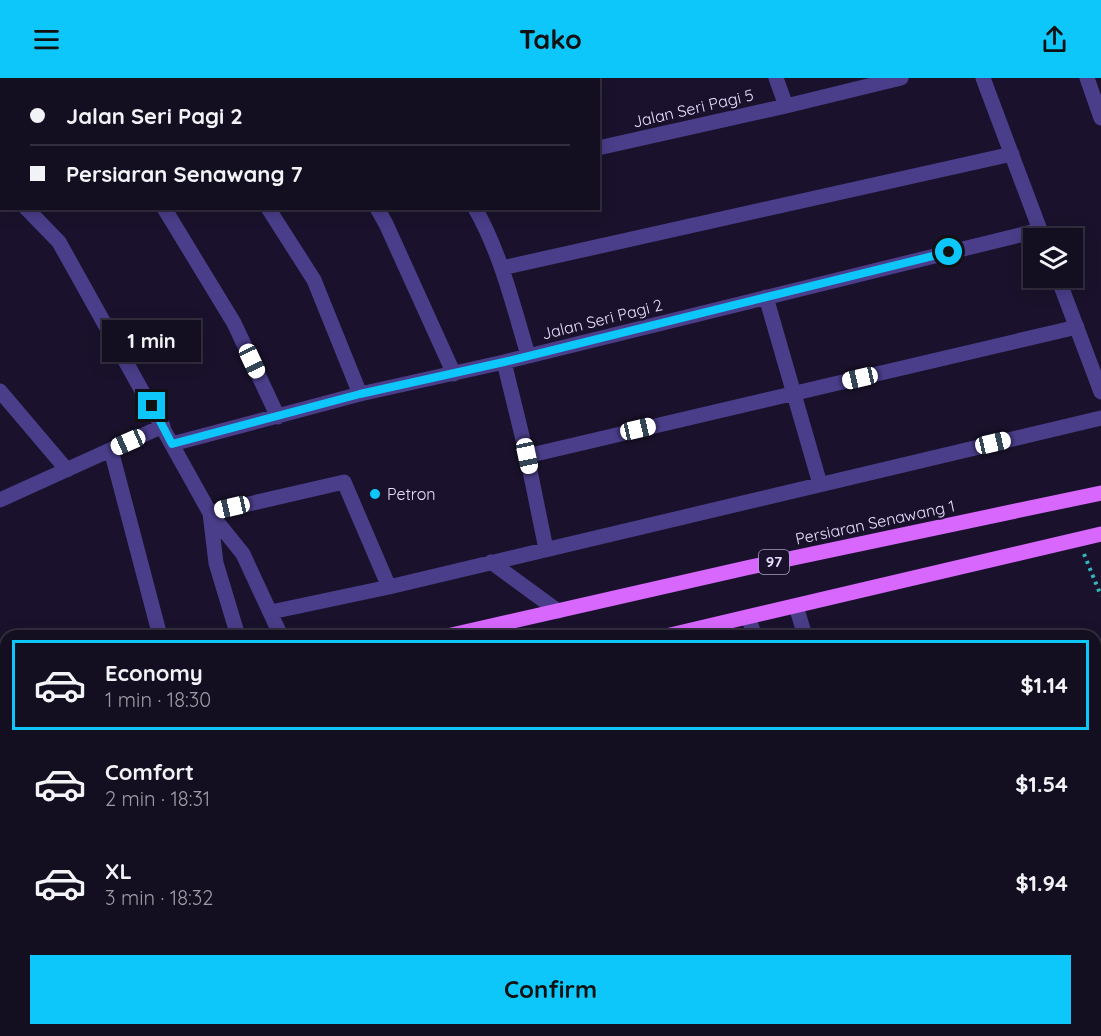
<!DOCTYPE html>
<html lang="en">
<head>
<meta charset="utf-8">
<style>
  :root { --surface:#140e21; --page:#211c2e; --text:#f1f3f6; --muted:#9d9ca5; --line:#332e3f; --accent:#0dc7fb }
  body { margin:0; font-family:Quicksand,sans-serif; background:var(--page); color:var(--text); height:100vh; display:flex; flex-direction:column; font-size:22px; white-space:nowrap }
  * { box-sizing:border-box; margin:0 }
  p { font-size:20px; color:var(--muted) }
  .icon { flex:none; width:33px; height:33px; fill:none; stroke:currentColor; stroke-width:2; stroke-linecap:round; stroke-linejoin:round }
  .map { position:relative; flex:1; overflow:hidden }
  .panel { position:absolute; left:0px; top:552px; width:1101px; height:406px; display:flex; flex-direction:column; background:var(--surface); border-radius:18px 18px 0 0; box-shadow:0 3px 15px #0003,0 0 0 2px var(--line) }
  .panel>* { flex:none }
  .hud { position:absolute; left:0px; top:0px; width:600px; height:132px; box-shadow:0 3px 15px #0003,0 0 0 2px var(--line); display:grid; align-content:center; height:132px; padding:0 30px; background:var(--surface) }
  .fabs { position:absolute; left:1023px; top:150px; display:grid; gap:12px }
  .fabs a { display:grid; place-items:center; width:60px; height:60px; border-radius:0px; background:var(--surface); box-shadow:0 3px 15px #0003,0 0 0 2px var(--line); font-size:30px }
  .end { position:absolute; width:27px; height:27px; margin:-14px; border:8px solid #0dc7fb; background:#111; box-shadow:0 0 0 3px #111 }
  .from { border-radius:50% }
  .bubble { position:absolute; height:42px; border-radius:0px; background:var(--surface); box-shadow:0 3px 15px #0003,0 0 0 2px var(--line); font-size:20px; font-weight:800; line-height:42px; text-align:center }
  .car { position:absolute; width:18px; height:36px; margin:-18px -9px; border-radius:8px; box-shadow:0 0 4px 2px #0007; background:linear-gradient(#fff 24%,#345 0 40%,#fff 0 76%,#345 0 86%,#fff 0) }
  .hud b { display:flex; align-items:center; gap:21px; height:57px; font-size:22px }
  .hud b+b { border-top:2px solid var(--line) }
  .hud i { width:15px; height:15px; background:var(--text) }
  ul { padding:10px 0 0; list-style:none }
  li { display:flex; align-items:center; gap:18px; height:90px; margin:0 12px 9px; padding:0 18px; border:3px solid transparent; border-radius:0px }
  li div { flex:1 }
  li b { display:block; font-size:22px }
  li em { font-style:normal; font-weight:800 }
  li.current { border-color:var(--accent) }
  li>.icon { width:54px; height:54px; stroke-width:1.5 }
  .cta { display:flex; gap:12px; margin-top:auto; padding:12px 30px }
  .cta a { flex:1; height:69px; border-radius:0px; background:var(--accent); color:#111; font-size:24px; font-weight:800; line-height:69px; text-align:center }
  header { display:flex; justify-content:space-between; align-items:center; height:78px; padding:0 30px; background:var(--accent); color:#111; font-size:27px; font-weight:800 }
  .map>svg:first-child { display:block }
</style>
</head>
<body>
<header><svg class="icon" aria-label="menu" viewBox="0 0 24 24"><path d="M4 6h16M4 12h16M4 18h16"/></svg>Tako<svg class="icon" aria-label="share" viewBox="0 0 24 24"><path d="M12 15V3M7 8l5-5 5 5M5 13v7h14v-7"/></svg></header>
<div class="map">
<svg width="1101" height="958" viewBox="0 0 1101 958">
  <rect width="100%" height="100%" fill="#1a122c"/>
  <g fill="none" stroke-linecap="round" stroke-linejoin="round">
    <path stroke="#33b5bd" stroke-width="4" stroke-dasharray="3 4.5" stroke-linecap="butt" d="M1084,476l17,42"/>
    <path stroke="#4a3e8a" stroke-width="15" d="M39,0l2,2
      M170,0l1,2
      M292,0l1,2
      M395,0l1,2
      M776,0l10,28
      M983,0l60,160
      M1087,0l14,40
      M598,70l188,-42 115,-28
      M0,105l2,1
      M26,130l33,34 151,271 33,41 38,82
      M164,130l70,115 44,94
      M268,130l46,72 46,114
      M377,130l9,16 68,150
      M475,130c26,46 38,97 53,147
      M502,190l510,-114
      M1058,200l43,114
      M766,219l54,187
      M504,284l23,94 19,93
      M0,313l67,79
      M172,366l188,-50 144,-32 536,-132
      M111,372l49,186
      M527,378l550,-129
      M0,422l163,-74
      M210,435l134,-31 45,105
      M210,435l6,50 22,73
      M491,484l67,49
      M796,528l9,30
      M271,534l118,-25 712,-169
      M748,539l7,19
      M1095,630l6,-3
      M0,677l6,-4
      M1095,690l6,-1
      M0,910l6,-3
      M1095,922l6,-3
      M568,952l2,6
      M696,952l3,6
      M834,952l2,6
      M896,952l2,6
      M938,952l2,6
      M1029,952l3,6
      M1075,952l3,6
      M191,958l10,-6
      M484,958l25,-6"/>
    <path stroke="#d767fd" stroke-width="15" d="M447,558l299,-68 355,-75
      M666,558l435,-102
      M0,736l6,-4
      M0,800l6,-3"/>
  </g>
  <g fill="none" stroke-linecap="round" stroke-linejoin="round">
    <path stroke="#0dc7fb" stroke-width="8" d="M152,328l20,38 188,-50 144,-32 445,-110"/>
  </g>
  <circle fill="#0dc7fb" stroke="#1a122c" stroke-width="2" cx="375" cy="416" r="6"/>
  <g text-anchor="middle" stroke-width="4.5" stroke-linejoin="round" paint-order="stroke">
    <rect fill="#1a122c" stroke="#a9a1c0" stroke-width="1.5" x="759" y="472" width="30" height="24" rx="4.5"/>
    <g font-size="15" font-weight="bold" fill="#e6deff">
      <text x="774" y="489">97</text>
    </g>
    <g font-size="16" fill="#e6deff" stroke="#1a122c">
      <text transform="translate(693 30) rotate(-13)" y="6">Jalan Seri Pagi 5</text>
      <text transform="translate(602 241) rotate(-14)" y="6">Jalan Seri Pagi 2</text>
      <text transform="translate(875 444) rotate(-12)" y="6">Persiaran Senawang 1</text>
    </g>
    <g font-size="16" fill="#e6deff" stroke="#1a122c" text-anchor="start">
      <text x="387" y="422">Petron</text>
    </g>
  </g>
</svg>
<div class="fabs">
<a><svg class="icon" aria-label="layers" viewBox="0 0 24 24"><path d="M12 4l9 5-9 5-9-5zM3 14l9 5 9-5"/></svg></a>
</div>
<i class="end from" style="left:949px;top:174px"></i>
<i class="end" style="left:152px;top:328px"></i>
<div class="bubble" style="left:102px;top:242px;width:99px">1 min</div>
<i class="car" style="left:252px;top:283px;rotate:155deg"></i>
<i class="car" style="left:860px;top:300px;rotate:257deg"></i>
<i class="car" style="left:638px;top:351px;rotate:77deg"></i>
<i class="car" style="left:128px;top:364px;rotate:246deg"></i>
<i class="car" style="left:993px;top:365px;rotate:77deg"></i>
<i class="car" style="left:527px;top:378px;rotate:168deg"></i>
<i class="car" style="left:232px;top:429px;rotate:257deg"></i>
<div class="hud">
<b><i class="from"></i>Jalan Seri Pagi 2</b>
<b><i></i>Persiaran Senawang 7</b>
</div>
<section class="panel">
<ul>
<li class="current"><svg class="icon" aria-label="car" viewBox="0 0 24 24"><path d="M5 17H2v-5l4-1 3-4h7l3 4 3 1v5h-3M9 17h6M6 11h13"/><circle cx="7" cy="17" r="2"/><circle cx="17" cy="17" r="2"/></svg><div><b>Economy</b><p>1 min · 18:30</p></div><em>$1.14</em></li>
<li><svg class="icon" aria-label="car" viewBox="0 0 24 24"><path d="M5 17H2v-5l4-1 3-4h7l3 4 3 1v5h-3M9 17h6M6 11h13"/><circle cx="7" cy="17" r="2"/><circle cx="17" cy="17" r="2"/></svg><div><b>Comfort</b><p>2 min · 18:31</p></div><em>$1.54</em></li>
<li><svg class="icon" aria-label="car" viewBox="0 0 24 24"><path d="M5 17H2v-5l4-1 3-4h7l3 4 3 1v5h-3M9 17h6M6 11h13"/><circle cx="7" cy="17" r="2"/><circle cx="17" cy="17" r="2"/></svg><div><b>XL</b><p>3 min · 18:32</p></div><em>$1.94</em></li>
</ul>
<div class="cta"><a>Confirm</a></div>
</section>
</div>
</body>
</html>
